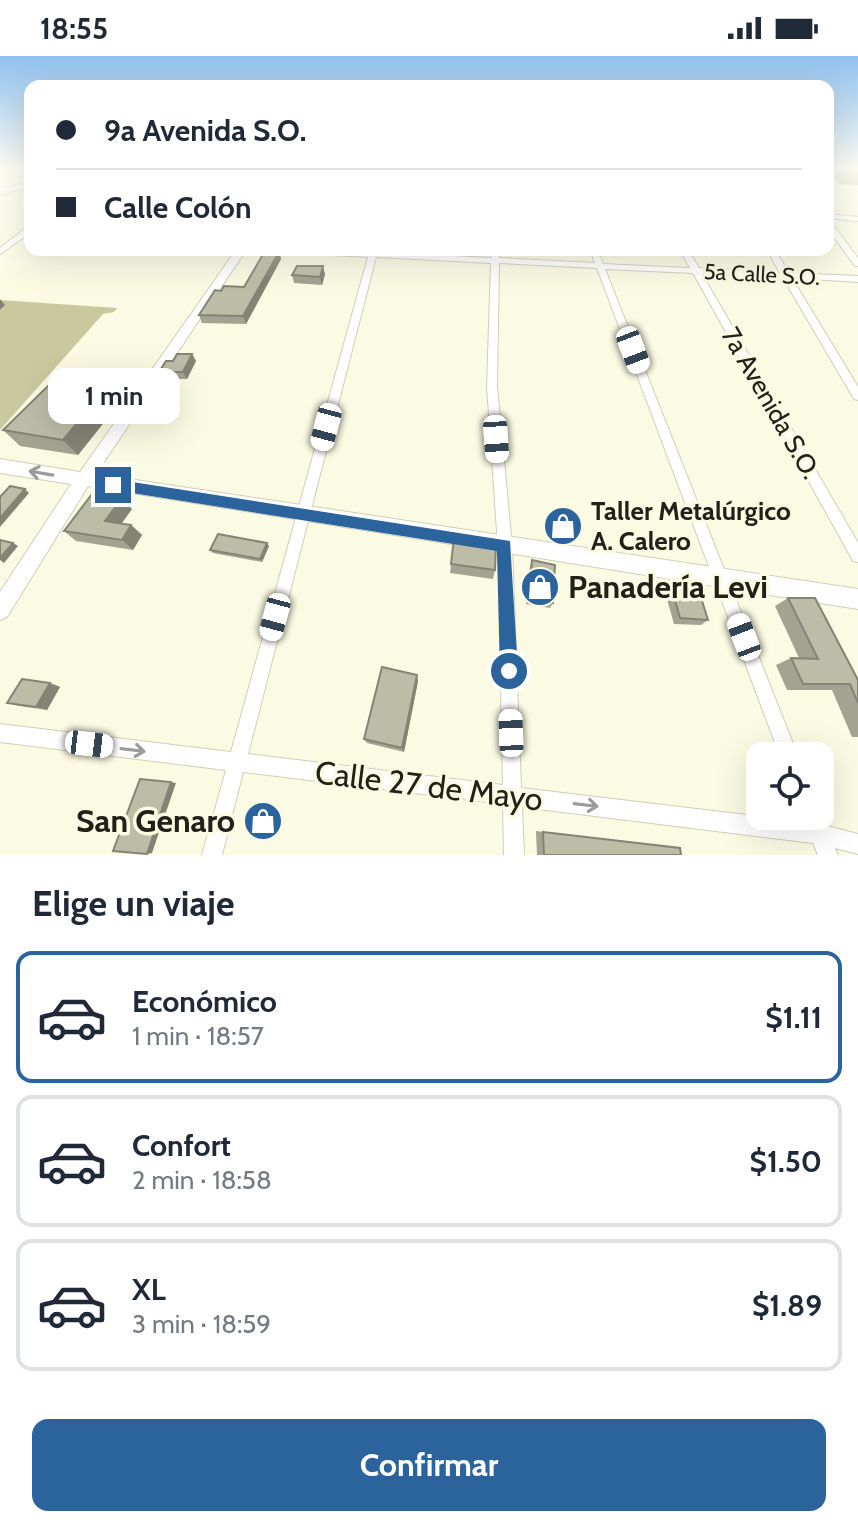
<!DOCTYPE html>
<html lang="es">
<head>
<meta charset="utf-8">
<style>
  :root { --surface:#fff; --page:#f6f6f7; --text:#1f2937; --muted:#747a83; --line:#e0e1e3; --accent:#2b639c }
  body { margin:0; font-family:Cabin,sans-serif; background:var(--page); color:var(--text); height:100vh; display:flex; flex-direction:column; font-size:30px; white-space:nowrap }
  * { box-sizing:border-box; margin:0 }
  p { font-size:26px; color:var(--muted) }
  .icon { flex:none; width:44px; height:44px; fill:none; stroke:currentColor; stroke-width:2; stroke-linecap:round; stroke-linejoin:round }
  .map { position:relative; height:799px; overflow:hidden }
  .panel { display:flex; flex-direction:column; background:var(--surface); flex:1 }
  .panel>* { flex:none }
  .banner { position:absolute; left:24px; top:24px; width:810px; height:176px; border-radius:16px; box-shadow:0 8px 32px #0002; display:grid; align-content:center; height:176px; padding:0 32px; background:var(--surface) }
  .buttons { position:absolute; left:746px; top:686px; display:grid; gap:16px }
  .buttons a { display:grid; place-items:center; width:88px; height:88px; border-radius:16px; background:var(--surface); box-shadow:0 8px 32px #0002; font-size:40px }
  .end { position:absolute; width:36px; height:36px; margin:-18px; border:10px solid #2b639c; background:#fff; box-shadow:0 0 0 4px #fff }
  .from { border-radius:50% }
  .bubble { position:absolute; height:56px; border-radius:16px; background:var(--surface); box-shadow:0 8px 32px #0002; font-size:26px; font-weight:800; line-height:56px; text-align:center }
  .car { position:absolute; width:24px; height:48px; margin:-24px -12px; border-radius:10px; box-shadow:0 0 6px 2px #0007; background:linear-gradient(#fff 24%,#345 0 40%,#fff 0 76%,#345 0 86%,#fff 0) }
  .banner b { display:flex; align-items:center; gap:28px; height:76px; font-size:30px }
  .banner b+b { border-top:2px solid var(--line) }
  .banner i { width:20px; height:20px; background:var(--text) }
  ul { padding:0; list-style:none }
  li { display:flex; align-items:center; gap:24px; height:132px; margin:0 16px 12px; padding:0 16px; border:4px solid var(--line); border-radius:16px }
  li div { flex:1 }
  li b { display:block; font-size:30px }
  li em { font-style:normal; font-weight:800 }
  li.on { border-color:var(--accent) }
  li>.icon { width:72px; height:72px; stroke-width:1.5 }
  h2 { padding:0 32px; font-size:36px; line-height:96px }
  .cta { display:flex; gap:16px; margin-top:auto; padding:16px 32px }
  .cta a { flex:1; height:92px; border-radius:16px; background:var(--accent); color:#fff; font-size:32px; font-weight:800; line-height:92px; text-align:center }
  .status { display:flex; justify-content:space-between; align-items:center; height:56px; padding:0 40px; background:var(--surface); direction:ltr }
  .status svg { height:22px; fill:currentColor }
  .map>svg:first-child { display:block }
</style>
</head>
<body>
<div class="status"><b>18:55</b><svg viewBox="0 0 49 12"><path d="M0 12V9h3v3zM5 12V6h3v6zM10 12V3h3v9zM15 12V0h3v12zM26 1h20v11H26zM47 4h2v5h-2z"/></svg></div>
<div class="map">
<svg width="858" height="799" viewBox="0 0 858 799">
  <rect width="100%" height="100%" fill="#fbfbe4"/>
  <path fill="#c9c99f" d="M0,244l117,8 -3,4 -11,2 -103,116v-120l4,-4z"/>
  <g fill="none" stroke-linecap="round" stroke-linejoin="round">
    <g stroke="#cfcfb9" stroke-width="2">
      <path id="minor" d="M828,158l30,3v4l-30,-3z
        M828,166h3l27,36v8h-3l-27,-37z
        M27,171h3v6l-30,21v-6z
        M278,194l92,2v-2h8l-1,2 114,6v-8h8v8l96,5 -5,-13h8l5,14 87,4 -10,-18h8l11,18 81,5 -13,-23h8l14,23 69,3v6l-66,-4 66,109v13l-4,-1 -71,-121 -81,-4 156,269v19l-5,-1 -160,-288 -88,-4 193,487h-18l-183,-488 -98,-5 -2,123 15,160 9,242 285,34 -3,-6h17v-6l7,16 31,8v20l-23,-6 3,7h-20l-5,-12 -291,-36 2,48h-20l-1,-51 -260,-32 -21,83h-20l24,-85 -226,-28v-18l231,28 137,-495 -86,-5zM376,201l115,6 -4,123 11,160 5,239 -255,-31z"/>
    </g>
    <g stroke="#cfcfb9" stroke-width="2">
      <path id="major" d="M236,194h10l-150,224 762,115v20l-770,-123 -81,131 -7,3v-28l71,-108 -71,-11v-14l80,13z"/>
    </g>
    <g stroke="#cfcfb9" stroke-width="2">
      <path id="highway" d="M828,113h30v3l-30,1z
        M30,125v6l-30,8v-6z"/>
    </g>
    <use href="#minor" fill="#fff" fill-rule="evenodd"/>
    <use href="#major" fill="#fff" fill-rule="evenodd"/>
    <use href="#highway" fill="#fff" fill-rule="evenodd"/>
  </g>
  <path fill="#a2a390" d="M837,113h21v16l-18,-1 -7,-8z
    M279,196l2,7 -35,65 -44,-1 -3,-8 22,-24 23,-4z
    M325,218l-3,11 -28,-2 -2,-8z
    M192,298l4,7 -9,18h-24l-4,-7 14,-11z
    M117,350l-39,49 -58,-9 -17,-16z
    M132,453l-11,15 10,1 11,10 -9,15 -57,-9 -12,-10z
    M557,453l19,20 -4,7 -18,-3v-17z
    M454,482l41,32 -2,9 -43,-6z
    M269,490l-7,16 -49,-9 -3,-3z
    M532,504l21,43 -3,5 -24,-4 4,-38z
    M671,530l37,34 -7,5 -27,-1 -9,-32z
    M788,542l70,82v57h-6l-20,-47h-45l-11,-25 15,-7h8l-24,-52z
    M418,625l-14,71 -37,-9 -3,-4z
    M50,627l10,4 -13,23 -28,-4 -12,-3z
    M536,775l7,1 138,23h-144z"/>
  <path fill="#848475" d="M279,196l2,7 -35,65 -3,-8z
    M323,210l2,8 -3,11 -2,-8z
    M0,243l5,6 -5,5z
    M192,298l4,7 -9,18 -4,-7z
    M105,334l12,16 -39,49 -15,-15z
    M25,433l4,4 -29,34v-9z
    M122,442l10,11 -16,22 -11,-10z
    M131,469l11,10 -9,15 -11,-10z
    M13,487l5,3 -14,17 -4,-3v-2z
    M267,487l2,3 -7,16 -2,-3z
    M417,619l1,6 -14,71 -2,-4z
    M50,627l10,4 -13,23 -11,-3z
    M171,726l5,1 -24,70 -5,1z"/>
  <path fill="#bcbda7" stroke="#848475" stroke-width="2" d="M842,113h16v5l-11,-1z
    M265,195l14,1 -36,64 -44,-1 16,-25 6,1 3,-5 20,1z
    M297,210h26l-3,11 -28,-2z
    M177,298h15l-9,18h-24l7,-11h7z
    M51,327l54,7 -42,50 -60,-10z
    M10,430l15,3 -25,29v-21z
    M92,438l30,4 -17,23 26,4 -9,15 -58,-9z
    M557,453l18,3 1,17 -19,-2z
    M218,478l49,9 -7,16 -50,-9z
    M454,482l42,6 -1,26 -44,-6z
    M0,484l13,3 -13,15z
    M532,504l23,5 -2,38 -24,-5z
    M671,530l27,2 10,32 -28,-2z
    M788,542h27l43,82v23l-8,-19h-47l-12,-26 27,1z
    M382,611l35,8 -15,73 -38,-9z
    M22,623l28,4 -14,24 -29,-4z
    M140,723l31,3 -24,72 -34,-3z
    M543,776l137,16 1,7h-137z"/>
  <defs><path id="oneway-shaft" d="M-6 0H5M1.5-3L5.5 0L1.5 3" fill="none" stroke-width="1.6" stroke-linecap="round" stroke-linejoin="round" transform="scale(2)"/></defs>
  <g stroke="#9b9b98">
    <use href="#oneway-shaft" transform="translate(41 417) rotate(-170)"/>
    <use href="#oneway-shaft" transform="translate(133 694) rotate(7)"/>
    <use href="#oneway-shaft" transform="translate(586 749) rotate(7)"/>
  </g>
  <linearGradient id="sky" x2="0" y2="1"><stop stop-color="#90c0ee"/><stop offset="0.5" stop-color="#fdfdf3"/><stop offset="1" stop-color="#fdfdf3" stop-opacity="0"/></linearGradient>
  <rect width="858" height="225" fill="url(#sky)"/>
  <path fill="#2b639c" d="M113,423l397,62 8,130 -3,6 -6,3 -6,-3 -3,-6 -3,-120 -384,-61 -7,-5z"/>
  <defs>
    <g id="shop-disc" transform="scale(2)"><circle r="9.5" fill="#2b639c" stroke="#fbfbe4"/><path d="M-5-2.5h2.3a2.7 3.5 0 0 1 5.4 0H5L5.5 6h-11ZM-1.5-2.5h3a1.5 2.3 0 0 0-3 0Z" fill="#fff"/></g>
  </defs>
  <g fill-rule="evenodd">
    <use href="#shop-disc" x="563" y="470"/>
    <use href="#shop-disc" x="540" y="531"/>
    <use href="#shop-disc" x="263" y="765"/>
  </g>
  <g text-anchor="middle" stroke-width="7" stroke-linejoin="round" paint-order="stroke">
    <g font-size="22" fill="#212119" stroke="#fbfbe4">
      <text transform="translate(762 218) rotate(3)" y="8">5a Calle S.O.</text>
    </g>
    <g font-size="26" fill="#212119" stroke="#fbfbe4">
      <text transform="translate(771 347) rotate(60)" y="9">7a Avenida S.O.</text>
    </g>
    <g font-size="26" font-weight="bold" fill="#212119" stroke="#fbfbe4" text-anchor="start">
      <text x="591" y="464">Taller Metalúrgico<tspan x="591" dy="30">A. Calero</tspan></text>
    </g>
    <g font-size="32" font-weight="bold" fill="#212119" stroke="#fbfbe4" text-anchor="start">
      <text x="568" y="542">Panadería Levi</text>
      <text x="235" y="776" text-anchor="end">San Genaro</text>
    </g>
    <g font-size="32" fill="#212119" stroke="#fbfbe4">
      <text transform="translate(429 730) rotate(7)" y="11">Calle 27 de Mayo</text>
    </g>
  </g>
</svg>
<div class="buttons">
<a><svg class="icon" aria-label="locate" viewBox="0 0 24 24"><circle cx="12" cy="12" r="6"/><path d="M12 2v4M12 18v4M2 12h4M18 12h4"/></svg></a>
</div>
<i class="end from" style="left:509px;top:615px"></i>
<i class="end" style="left:113px;top:429px"></i>
<div class="bubble" style="left:48px;top:312px;width:132px">1 min</div>
<i class="car" style="left:633px;top:294px;rotate:159deg"></i>
<i class="car" style="left:326px;top:371px;rotate:195deg"></i>
<i class="car" style="left:496px;top:383px;rotate:176deg"></i>
<i class="car" style="left:275px;top:561px;rotate:195deg"></i>
<i class="car" style="left:744px;top:581px;rotate:339deg"></i>
<i class="car" style="left:511px;top:677px;rotate:358deg"></i>
<i class="car" style="left:89px;top:688px;rotate:97deg"></i>
<div class="banner">
<b><i class="from"></i>9a Avenida S.O.</b>
<b><i></i>Calle Colón</b>
</div>
</div>
<section class="panel">
<h2>Elige un viaje</h2>
<ul>
<li class="on"><svg class="icon" aria-label="car" viewBox="0 0 24 24"><path d="M5 17H2v-5l4-1 3-4h7l3 4 3 1v5h-3M9 17h6M6 11h13"/><circle cx="7" cy="17" r="2"/><circle cx="17" cy="17" r="2"/></svg><div><b>Económico</b><p>1 min · 18:57</p></div><em>$1.11</em></li>
<li><svg class="icon" aria-label="car" viewBox="0 0 24 24"><path d="M5 17H2v-5l4-1 3-4h7l3 4 3 1v5h-3M9 17h6M6 11h13"/><circle cx="7" cy="17" r="2"/><circle cx="17" cy="17" r="2"/></svg><div><b>Confort</b><p>2 min · 18:58</p></div><em>$1.50</em></li>
<li><svg class="icon" aria-label="car" viewBox="0 0 24 24"><path d="M5 17H2v-5l4-1 3-4h7l3 4 3 1v5h-3M9 17h6M6 11h13"/><circle cx="7" cy="17" r="2"/><circle cx="17" cy="17" r="2"/></svg><div><b>XL</b><p>3 min · 18:59</p></div><em>$1.89</em></li>
</ul>
<div class="cta"><a>Confirmar</a></div>
</section>
</body>
</html>
